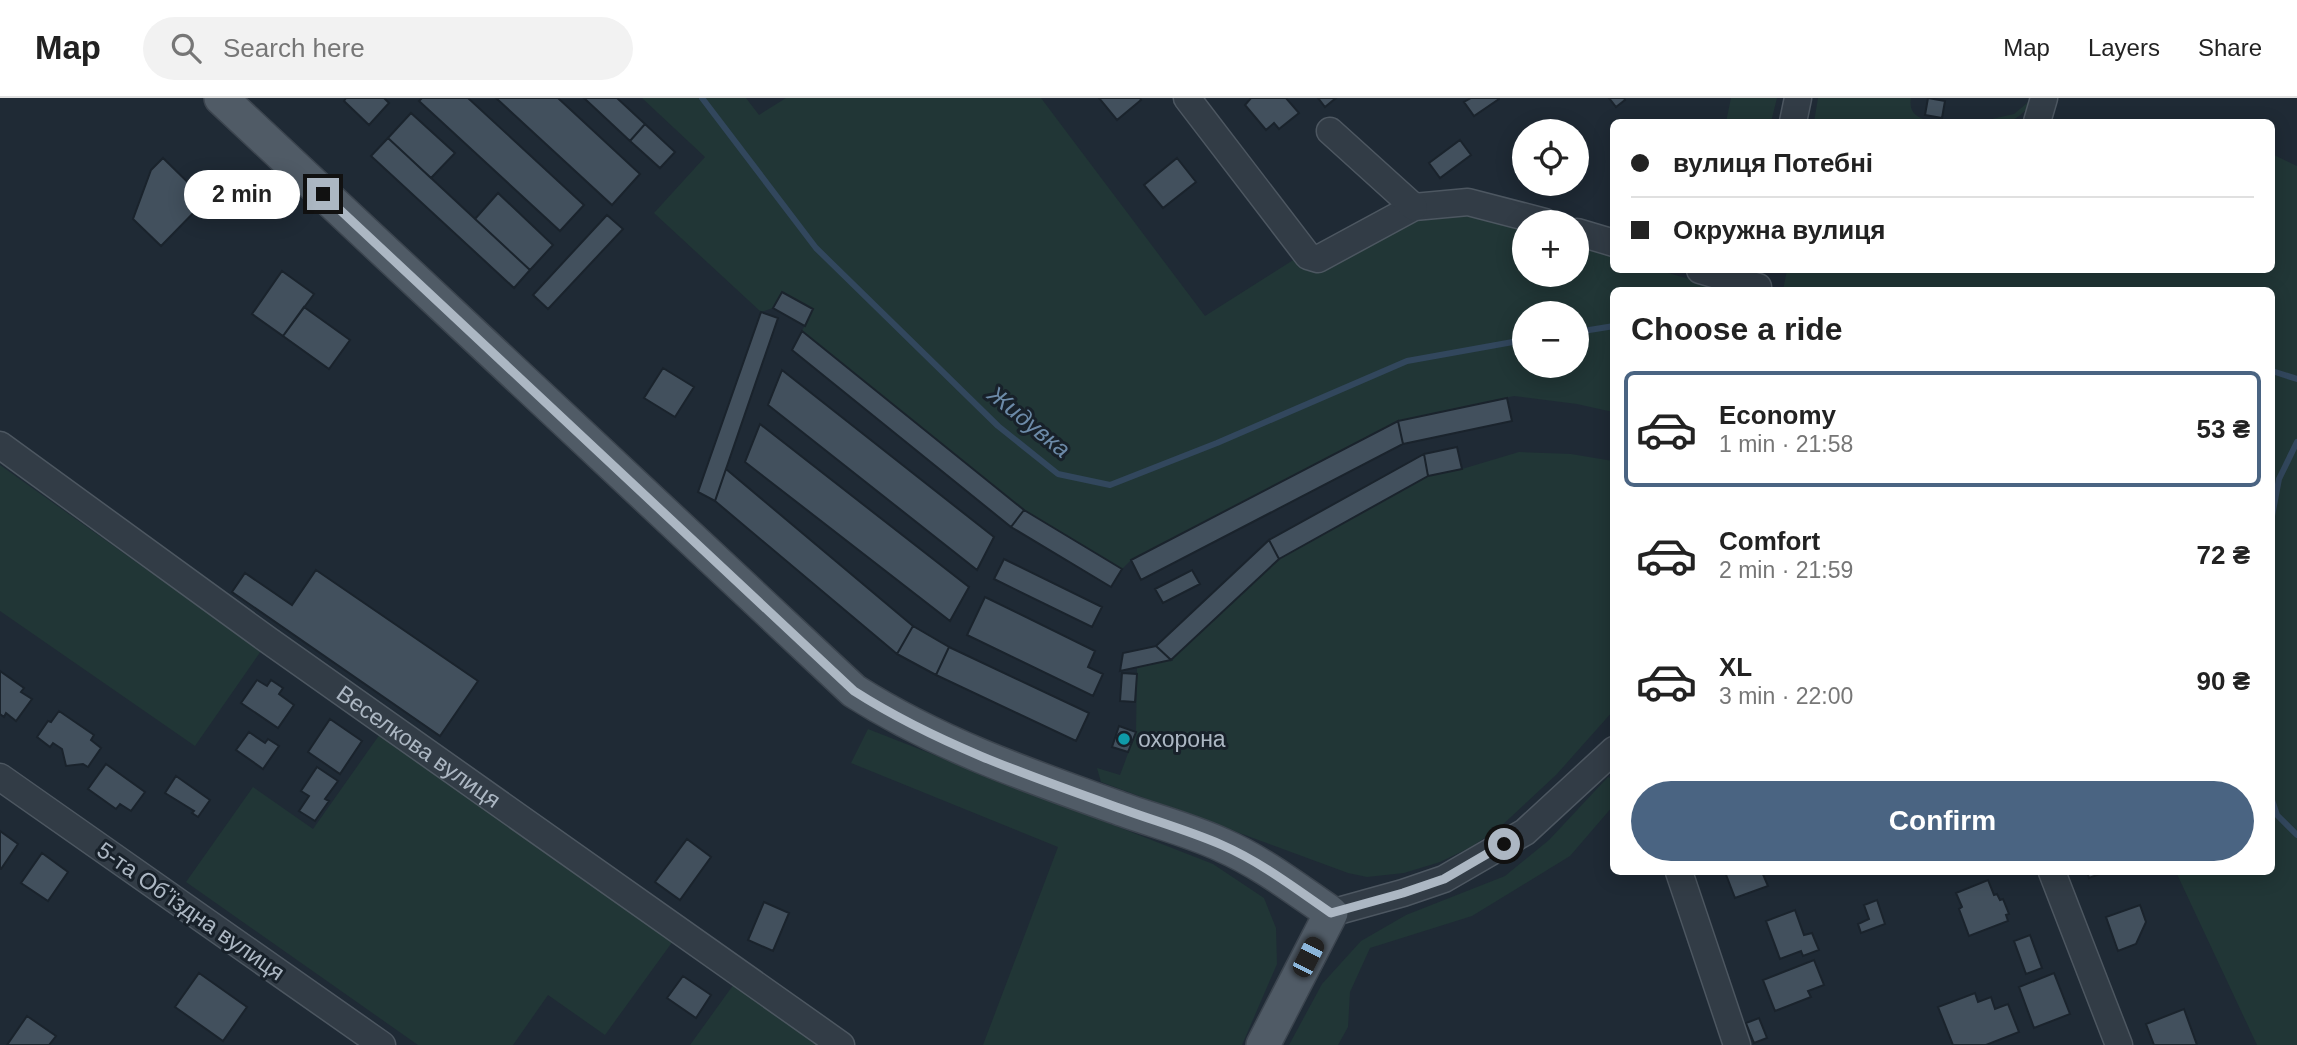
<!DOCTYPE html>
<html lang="en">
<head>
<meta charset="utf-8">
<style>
  :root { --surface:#fff; --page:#f2f2f2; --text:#222; --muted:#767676; --line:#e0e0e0; --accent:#4a6482 }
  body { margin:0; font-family:Arial,sans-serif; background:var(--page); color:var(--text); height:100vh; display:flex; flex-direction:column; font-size:26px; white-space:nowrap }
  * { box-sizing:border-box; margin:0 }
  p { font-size:23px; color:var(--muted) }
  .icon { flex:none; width:38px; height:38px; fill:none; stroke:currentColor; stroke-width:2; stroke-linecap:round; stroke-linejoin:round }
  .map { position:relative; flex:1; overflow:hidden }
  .drawer { position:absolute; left:1610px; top:189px; width:665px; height:588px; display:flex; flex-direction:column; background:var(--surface); border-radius:10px; box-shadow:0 4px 18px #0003 }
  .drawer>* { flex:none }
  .top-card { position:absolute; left:1610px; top:21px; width:665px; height:154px; border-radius:10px; box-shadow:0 4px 18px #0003; display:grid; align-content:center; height:154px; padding:0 21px; background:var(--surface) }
  .buttons { position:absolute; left:1512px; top:21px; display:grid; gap:14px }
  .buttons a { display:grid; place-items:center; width:77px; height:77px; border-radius:50%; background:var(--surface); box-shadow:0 4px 18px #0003; font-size:35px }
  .end { position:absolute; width:32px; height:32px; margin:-16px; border:9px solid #acb7c3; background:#111; box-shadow:0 0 0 4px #111 }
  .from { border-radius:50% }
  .bubble { position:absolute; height:49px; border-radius:24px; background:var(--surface); box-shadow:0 4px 18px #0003; font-size:23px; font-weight:700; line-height:49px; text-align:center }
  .car { position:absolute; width:21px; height:42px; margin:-21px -10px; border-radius:9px; box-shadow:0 0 5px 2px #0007; background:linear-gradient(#222 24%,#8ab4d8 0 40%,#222 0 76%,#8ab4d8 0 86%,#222 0) }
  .top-card b { display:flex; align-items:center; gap:24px; height:66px; font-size:26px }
  .top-card b+b { border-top:2px solid var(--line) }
  .top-card i { width:18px; height:18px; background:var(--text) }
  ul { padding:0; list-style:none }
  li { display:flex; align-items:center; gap:21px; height:116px; margin:0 14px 10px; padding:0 7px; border:4px solid transparent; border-radius:10px }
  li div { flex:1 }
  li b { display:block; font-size:26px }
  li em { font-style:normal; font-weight:700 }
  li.active { border-color:var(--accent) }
  li>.icon { width:63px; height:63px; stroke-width:1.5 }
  h2 { padding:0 21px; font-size:32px; line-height:84px }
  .action { display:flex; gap:14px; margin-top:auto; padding:14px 21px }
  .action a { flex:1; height:80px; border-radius:42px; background:var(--accent); color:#fff; font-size:28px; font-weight:700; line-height:80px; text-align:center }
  header { display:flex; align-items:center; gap:42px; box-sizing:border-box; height:98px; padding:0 35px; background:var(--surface); border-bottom:2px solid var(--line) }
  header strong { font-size:33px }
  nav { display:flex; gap:38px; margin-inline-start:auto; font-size:24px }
  .search { width:490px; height:63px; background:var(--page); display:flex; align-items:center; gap:18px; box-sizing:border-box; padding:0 24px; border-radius:38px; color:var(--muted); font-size:26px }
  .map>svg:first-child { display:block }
</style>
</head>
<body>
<header>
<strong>Map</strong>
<div class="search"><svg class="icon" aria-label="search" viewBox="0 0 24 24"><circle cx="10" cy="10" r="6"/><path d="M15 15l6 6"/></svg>Search here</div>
<nav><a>Map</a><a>Layers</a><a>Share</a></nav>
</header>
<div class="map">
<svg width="2297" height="947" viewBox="0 0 2297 947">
  <rect width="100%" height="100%" fill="#1f2a35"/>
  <path fill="#213636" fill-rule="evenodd" d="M642,0h104l13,17 27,-17h255l164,218 93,-59 109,-36 66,-8 51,16v46h53v-30l36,11 1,14h44l69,20h-113l-1,122 -36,-8 -63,-8 -116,25 -267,139 -9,9 -98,-59 -222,-179 11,-22 -31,-17 -9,16 -12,4 -107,-99 51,-56zM1524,215h53v53h-53z
    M1731,0h46l-6,24h-45z
    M1818,0h93c-4,20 16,23 31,24h-128z
    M2033,0l3,2c-25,25 -22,22 -57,22l35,-8z
    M2272,56l25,12v879h-40l-81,-173h96v-582h-489l4,-20h485z
    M1519,354l52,2 42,7v250l-57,64 -58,54 -27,18 -31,15 -36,11 -37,4 -19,-4 -247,-91 -4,-14 23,7 16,-43 1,-65 34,-7 108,-101 149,-83 34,-7z
    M0,367l261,186 -66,95 -195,-135z
    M868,631l345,135 51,34 12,30 1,36 -35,81h-259l75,-198 -207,-84z
    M380,636l293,207 -68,94 -57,-40 -35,50h-95l-232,-163 67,-95 60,42z
    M1608,679l5,2v27l-43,50 -98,60 -102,32 -20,44 -2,35 -10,18h-49l33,-61 39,-43 45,-26 99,-39 44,-36z
    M734,886l87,61h-131z"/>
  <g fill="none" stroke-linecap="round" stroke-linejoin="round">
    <path stroke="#32475d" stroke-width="6" d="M702,0l114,150 182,178 60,48 52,11 107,-42 190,-82 117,-21
      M1577,234l37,-6
      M2272,273l25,8
      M2272,418l7,-37 18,-37
      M2272,702l5,15 20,20"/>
  </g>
  <path fill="#42505d" stroke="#1a232c" stroke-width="2" d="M346,0h38l5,5 -20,22 -25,-24z
    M422,0h46l116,107 -24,26 -141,-130z
    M496,0h62l82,76 -28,31z
    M584,0h33l28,26 -15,17z
    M1099,0h41l1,2 -24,20z
    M1251,0h35l13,15 -20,16 -5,-6 -8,7 -21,-25z
    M1318,0h18l-11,9z
    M1471,0h28v1l-25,17 -10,-14z
    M1609,0h15l1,2 -9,7z
    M1928,0l17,3 -3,17 -17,-3z
    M411,15l44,40 -24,25 -43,-40z
    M645,26l30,28 -15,16 -30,-27z
    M388,40l142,132 -16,18 -143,-132z
    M1460,42l11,15 -31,23 -11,-15z
    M163,60l43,42 -45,46 -28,-27 18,-49z
    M1177,60l19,24 -33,26 -19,-23z
    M498,95l55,52 -23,25 -55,-51z
    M607,117l16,14 -75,80 -15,-14z
    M282,173l32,23 -31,42 -31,-22z
    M782,194l31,17 -8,17 -32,-18z
    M304,209l46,33 -21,29 -46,-33z
    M761,214l17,6 -63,183 -17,-9z
    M802,233l222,179 -13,17 -219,-177z
    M663,270l31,19 -19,30 -31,-19z
    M782,272l212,167 -17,33 -209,-165z
    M1507,300l5,23 -109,23 -5,-23z
    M1398,323l5,23 -262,136 -10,-20z
    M760,326l209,163 -19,34 -205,-159z
    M1457,349l5,22 -34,7 -4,-22z
    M1424,356l4,22 -149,83 -10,-19z
    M726,371l187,157 -16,28 -182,-153z
    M1024,412l98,59 -11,18 -100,-60z
    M1269,442l10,19 -108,101 -15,-14z
    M1004,461l98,48 -10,20 -98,-48z
    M316,472l162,111 -38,55 -208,-144 13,-19 47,32z
    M1192,472l8,14 -37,19 -8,-14z
    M985,499l110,54 -7,16 15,7 -10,22 -126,-61z
    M913,528l36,21 -13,28 -39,-21z
    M1156,548l15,14 -51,11 3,-18z
    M949,549l140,66 -13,28 -140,-66z
    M0,573l24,17 -3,4 11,7 -16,22 -10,-8 -2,4 -4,-3z
    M1122,575l15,1 -2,28 -15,-1z
    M257,582l10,6 4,-6 12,8 -4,6 15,11 -16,23 -37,-25z
    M59,613l35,24 -3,5 10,8 -13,19 -5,-3 -17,2 -4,-17 -9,-6 -3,4 -13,-10 11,-16 3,1z
    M330,621l32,22 -22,33 -32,-22z
    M1119,628l17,6 -8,20 -16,-5z
    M249,634l16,11 3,-4 11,7 -16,23 -27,-19z
    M106,666l39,28 -14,19 -11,-7 -4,5 -28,-20z
    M317,669l21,14 -13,18 4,2 -14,20 -16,-10 10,-15 -8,-5z
    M176,678l34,24 -12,17 -6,-4 2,-2 -29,-18z
    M0,733l18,13 -17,25h-1z
    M687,741l24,18 -31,43 -25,-18z
    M42,755l26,19 -20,29 -27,-18z
    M1725,774h37l6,14 -33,12z
    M2087,774h18l-16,6z
    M1988,782l6,15 3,-1 3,6 3,-1 6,15 -3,1 2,6 -39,15 -10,-27 3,-2 -6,-14z
    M1877,802l8,24 -24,9 -3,-9 11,-5 -5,-14z
    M764,804l25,11 -16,38 -25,-11z
    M2140,807l6,17 -10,22 -18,7 -12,-34z
    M1795,812l9,25 8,-2 7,17 -16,6 -2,-5 -21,8 -14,-38z
    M2030,837l12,33 -16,6 -12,-33z
    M1814,862l10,25 -16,6 3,6 -36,14 -12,-31z
    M199,875l48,34 -24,34 -48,-34z
    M2054,875l16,41 -36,14 -15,-41z
    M683,878l28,19 -15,23 -29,-20z
    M1975,895l3,9 13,-5 4,12 13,-5 11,28 -33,13h-33l-15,-38z
    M2184,911l13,36h-43l-8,-21z
    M27,918l29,20 -7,9h-42z
    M1759,920l8,20 -13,5 -8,-20z"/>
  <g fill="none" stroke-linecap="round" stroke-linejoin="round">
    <g stroke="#4d5761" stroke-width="29">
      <g id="minor">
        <path d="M1187,0l121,158 10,3 96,-52 54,-5 77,20"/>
        <path d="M1793,24l5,-24"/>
        <path d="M2037,24l7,-24"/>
        <path d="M1330,33l84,76"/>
        <path d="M1577,134l37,11"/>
        <path d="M1700,172l58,17"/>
        <path id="s1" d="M0,347l268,195 573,405"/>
        <path d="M0,679l382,268"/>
        <path d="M1679,774l58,173"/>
        <path d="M2052,774l67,173"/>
        <path d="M1331,815l72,-20 41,-14 81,-47 89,-82"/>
      </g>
    </g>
    <g stroke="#3c454f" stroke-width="36">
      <path id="major" d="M221,0l633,593c85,54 178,86 273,120 31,11 65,20 95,34 39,17 74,44 109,68l-68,132"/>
    </g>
    <use href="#minor" stroke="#323c46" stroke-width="26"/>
    <use href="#major" stroke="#505b66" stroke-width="33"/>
  </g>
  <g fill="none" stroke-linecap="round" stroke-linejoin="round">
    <path stroke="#acb7c3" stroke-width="9" d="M323,96l531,497c83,53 175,85 268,118 33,12 68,22 100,36 39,17 74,44 109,68l72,-20 41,-14 60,-35"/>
  </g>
  <circle fill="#0f9aa8" stroke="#18212a" stroke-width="2.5" cx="1124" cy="641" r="7"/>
  <g text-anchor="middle" stroke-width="6" stroke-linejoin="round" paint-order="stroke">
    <g font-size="23" fill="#acb7c3" stroke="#18212a" text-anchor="start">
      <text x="1138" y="649">охорона</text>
    </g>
    <g font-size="23" fill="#acb7c3" stroke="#18212a">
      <text dy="8" stroke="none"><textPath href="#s1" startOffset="516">Веселкова вулиця</textPath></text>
      <text transform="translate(191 813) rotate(35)" y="8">5-та Обʼїздна вулиця</text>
    </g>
    <g font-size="24" font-style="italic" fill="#6c8aa8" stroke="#18212a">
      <text transform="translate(1029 324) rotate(39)" y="8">Жидувка</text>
    </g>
  </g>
</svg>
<div class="buttons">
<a><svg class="icon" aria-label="locate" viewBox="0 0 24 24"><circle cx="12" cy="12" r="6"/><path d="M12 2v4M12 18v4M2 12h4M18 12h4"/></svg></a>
<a>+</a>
<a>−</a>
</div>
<i class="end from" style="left:1504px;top:746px"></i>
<i class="end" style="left:323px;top:96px"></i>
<div class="bubble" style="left:184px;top:72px;width:116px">2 min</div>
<i class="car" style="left:1308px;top:859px;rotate:27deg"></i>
<div class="top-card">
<b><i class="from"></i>вулиця Потебні</b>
<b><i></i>Окружна вулиця</b>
</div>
<section class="drawer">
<h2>Choose a ride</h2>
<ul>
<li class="active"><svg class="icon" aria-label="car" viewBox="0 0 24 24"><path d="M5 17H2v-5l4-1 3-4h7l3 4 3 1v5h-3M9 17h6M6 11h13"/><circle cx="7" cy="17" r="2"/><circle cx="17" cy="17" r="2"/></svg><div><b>Economy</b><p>1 min · 21:58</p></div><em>53 ₴</em></li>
<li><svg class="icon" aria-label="car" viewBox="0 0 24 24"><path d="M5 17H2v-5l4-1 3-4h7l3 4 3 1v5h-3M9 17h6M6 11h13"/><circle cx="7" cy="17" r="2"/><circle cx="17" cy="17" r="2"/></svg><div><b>Comfort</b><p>2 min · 21:59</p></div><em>72 ₴</em></li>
<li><svg class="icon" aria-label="car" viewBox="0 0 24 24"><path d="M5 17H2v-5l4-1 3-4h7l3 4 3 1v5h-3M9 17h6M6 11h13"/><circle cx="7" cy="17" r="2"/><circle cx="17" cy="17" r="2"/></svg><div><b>XL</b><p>3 min · 22:00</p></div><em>90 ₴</em></li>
</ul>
<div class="action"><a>Confirm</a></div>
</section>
</div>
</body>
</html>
